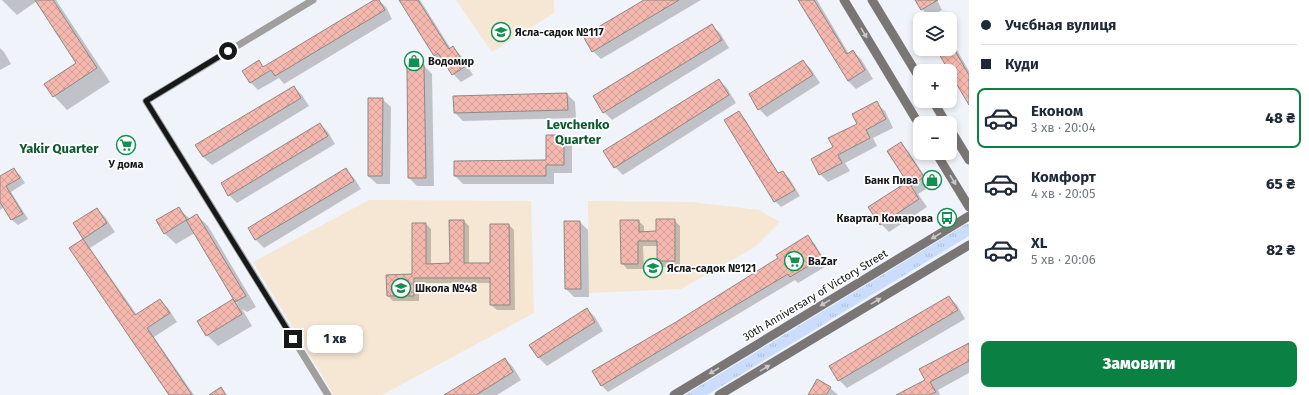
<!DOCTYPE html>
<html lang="uk">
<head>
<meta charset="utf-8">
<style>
  :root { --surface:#fff; --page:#f2f2f3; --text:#1f2937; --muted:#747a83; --line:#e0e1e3; --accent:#0b8043 }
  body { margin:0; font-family:"Fira Sans",sans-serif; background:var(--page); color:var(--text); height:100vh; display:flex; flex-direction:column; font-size:15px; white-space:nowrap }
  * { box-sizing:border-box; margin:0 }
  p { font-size:13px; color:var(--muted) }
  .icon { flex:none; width:22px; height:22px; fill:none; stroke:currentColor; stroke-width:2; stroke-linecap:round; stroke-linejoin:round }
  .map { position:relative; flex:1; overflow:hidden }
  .panel { display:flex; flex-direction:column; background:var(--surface); width:340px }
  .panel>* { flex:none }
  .banner { display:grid; align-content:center; height:88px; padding:0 12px; background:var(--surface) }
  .controls { position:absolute; left:913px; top:12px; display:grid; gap:8px }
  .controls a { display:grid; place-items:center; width:44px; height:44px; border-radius:8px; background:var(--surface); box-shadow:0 2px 6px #0003; font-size:20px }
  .end { position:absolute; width:18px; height:18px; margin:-9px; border:5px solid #17181a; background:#fff; box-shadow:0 0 0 2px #fff }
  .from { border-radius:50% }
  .bubble { position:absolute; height:28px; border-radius:8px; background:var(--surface); box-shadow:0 2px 6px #0003; font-size:13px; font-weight:800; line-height:28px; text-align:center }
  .banner b { display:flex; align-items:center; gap:14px; height:38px; font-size:15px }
  .banner b+b { border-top:1px solid var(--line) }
  .banner i { width:10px; height:10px; background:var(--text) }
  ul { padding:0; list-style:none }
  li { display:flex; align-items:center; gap:12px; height:60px; margin:0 8px 6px; padding:0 4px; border:2px solid transparent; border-radius:8px }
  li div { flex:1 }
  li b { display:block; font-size:15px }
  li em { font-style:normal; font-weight:800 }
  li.on { border-color:var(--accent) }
  li>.icon { width:36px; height:36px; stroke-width:1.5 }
  .action { display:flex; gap:8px; margin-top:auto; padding:8px 12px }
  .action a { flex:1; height:46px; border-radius:8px; background:var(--accent); color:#fff; font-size:16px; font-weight:800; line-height:46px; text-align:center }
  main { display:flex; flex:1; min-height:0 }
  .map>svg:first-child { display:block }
</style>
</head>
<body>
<main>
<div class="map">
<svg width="969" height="395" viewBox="0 0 969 395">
  <defs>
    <pattern id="grass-tufts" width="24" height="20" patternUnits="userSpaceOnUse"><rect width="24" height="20" fill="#cbddfd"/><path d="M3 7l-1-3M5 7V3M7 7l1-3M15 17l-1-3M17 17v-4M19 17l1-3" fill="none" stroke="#aebdd8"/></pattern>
    <pattern id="building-cross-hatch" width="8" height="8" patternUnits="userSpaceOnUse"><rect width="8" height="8" fill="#f5b8ae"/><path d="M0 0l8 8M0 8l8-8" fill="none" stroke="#d19d95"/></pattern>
  </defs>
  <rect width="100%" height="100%" fill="#f0f3f9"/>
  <path fill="#f5e7d3" d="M456,0h98v13l-62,39z
    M369,200l162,1 3,112 -152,82h-48l-81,-133z
    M588,201l104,1 67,8 21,12 -25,25 -74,42 -92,4z"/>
  <path fill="url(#grass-tufts)" d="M966,224h3v12l-262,159h-22z"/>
  <path fill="#0003" d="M2,0h54l54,82 -43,28 -13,-14 24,-33 -41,-62 -20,14z
    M376,0h2l8,7 6,12 -108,65 -5,-6 -21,12 -8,-8 9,-20 5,5z
    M400,0h20l31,49 2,-1 8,8 12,19 -12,7 -8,-8 -8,-13 -3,2 -8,-8z
    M645,0h56l-100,59 -8,-8z
    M800,0h17l32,54 4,-3 8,8 12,20 -17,10 -8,-8z
    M916,0h21l5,10 -12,7 -8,-8z
    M711,25l9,8 9,15 -117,72 -8,-8 -10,-15z
    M950,38l19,33v32l-32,-54h13z
    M0,48l4,4 7,12 -11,6z
    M803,61l8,8 9,14 -53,34 -8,-8z
    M424,66l8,8 2,112h-17l-8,-8z
    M719,80l8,8 9,15 -113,72 -8,-8z
    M294,87l8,8 7,11 -97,59 -9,-8 -6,-11z
    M567,94l8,8 1,16 -113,3 -8,-8z
    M382,99l9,8 -1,77h-13l-9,-8z
    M876,103l9,8 8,17 -20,10 4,8 -32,17 5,8 -22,11 -8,-8 15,-26 23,-24z
    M739,113l6,6 34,55 4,-2 6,6 11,18 -19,11 -6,-6z
    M320,124l8,8 7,12 -98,59 -8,-8z
    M564,136l8,8v29h-18v11h-91l-8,-8 92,-15z
    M901,144l8,8 22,34 -13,8 9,13 -38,25 -8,-8 27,-42z
    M14,170l6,5 5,8 -14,9 17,27 -10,6 -6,-5 -8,-13 -4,3v-32z
    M346,170l8,8 7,11 -97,59 -8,-8 -7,-12z
    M178,208l12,11 7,-4 11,11 48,81 -9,5 -5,-3 10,17 -34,20 -11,-11 26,-34 5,3 -43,-71 -19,11 -12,-11z
    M97,209l8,8 10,15 -25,16 47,67 23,-15 8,8 9,14 -23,15 40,58h-24l-100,-147 14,-9 -10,-15z
    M674,220l6,6v40l-17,1 -5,-6v-15h-15l1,23h-17l-5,-6 16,-42 6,5v6h13z
    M464,221l5,5v38h23l17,-39 5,5 1,80h-18l-6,-5v-22h-72v18h-26l-5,-5 25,-21 13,-51 5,5v36l20,-1z
    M580,222l8,8 1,67h-15l-8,-8z
    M807,237l7,6 14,22 -30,18 -3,-3 -187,112 -6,-6 -9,-14 83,-49 103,-64z
    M949,297l8,8 8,14 -118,69 -8,-8z
    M587,309l8,8 8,14 -56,35 -8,-8 -9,-13z
    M969,344v29l-31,17 2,5h-41l27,-15z
    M505,359l8,8 8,13 -24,15h-51z
    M830,388l8,7h-29z"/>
  <path fill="url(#building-cross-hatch)" stroke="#8f8887" d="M35,0h18l44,68 -44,29 -9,-13 32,-21z
    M374,0h5l6,10 -110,66 -4,-6 -21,13 -8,-12 17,-11 4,7z
    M399,0h19l31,49 4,-3 13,20 -14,9 -14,-22 -4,3z
    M644,0h35l-87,52 -9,-16z
    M798,0h16l33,54 6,-4 12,20 -17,11z
    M915,0h23l-17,10z
    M712,24l10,16 -119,73 -10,-17z
    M936,49h18l15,26v30l-19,-32v-2h-1z
    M803,60l10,15 -55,35 -9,-16z
    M407,65h17l2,113h-18z
    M719,79l10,16 -115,73 -11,-17z
    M294,86l7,12 -98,59 -8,-12z
    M567,93l1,17 -114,3 -1,-17z
    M368,98h15l-1,78h-14z
    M877,101l9,18 -20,11 4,8 -32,17 4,8 -23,12 -8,-16 22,-12 -5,-9 29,-14 -5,-10z
    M739,111l39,62 5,-2 12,19 -21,12 -50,-82z
    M320,123l8,13 -100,60 -7,-13z
    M546,135h18v30h-18v11h-92v-15l92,-1z
    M901,142l23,35 -13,9 8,13 -39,26 -12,-18 39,-25 -20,-31z
    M14,168l6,10 -14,8 17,28 -12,6 -11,-18v-26z
    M346,168l8,13 -99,59 -7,-12z
    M179,207l8,13 10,-6 49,82 -11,6 -49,-82 -22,14 -8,-14z
    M97,208l10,15 -24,16 -10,-16z
    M656,219h19v42h-18v-20h-19v23h-17l-1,-44h19v12l17,-1z
    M449,220h15v43h26v-39h19l1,81h-20v-27h-76v18h-27l-1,-21 26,-1v-51h14v41l24,-1z
    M564,221h16l1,68h-16z
    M808,235l14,23 -32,19 -2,-3 -187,112 -9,-15 84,-49 102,-64 -2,-3z
    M83,239l52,76 25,-16 10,14 -23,15 45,67h-23l-100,-147z
    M949,296l9,14 -120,71 -9,-15z
    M233,299l9,15 -36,22 -9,-15z
    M587,308l8,14 -57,36 -9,-13z
    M969,343v18l-39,21 6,10 -7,3h-33l29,-15 -6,-11z
    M505,358l8,14 -37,23h-32z
    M817,379l14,8 -5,8h-18z
    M221,387l5,8h-17z"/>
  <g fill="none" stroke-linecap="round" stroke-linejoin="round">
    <path stroke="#a19e9e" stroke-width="7" d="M313,0l-167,101 182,294"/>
    <path stroke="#7a7676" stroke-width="9" d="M844,0l76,126
      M872,0l48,79
      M933,101l13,22
      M950,129l19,31
      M936,153l33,54
      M674,395l295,-179
      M719,395l250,-150"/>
  </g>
  <defs><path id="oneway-solid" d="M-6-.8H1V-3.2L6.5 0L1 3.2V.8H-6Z"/></defs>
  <g fill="#cac8c8">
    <use href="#oneway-solid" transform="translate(864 33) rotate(59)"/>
    <use href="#oneway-solid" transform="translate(953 180) rotate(59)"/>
    <use href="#oneway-solid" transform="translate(936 236) rotate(149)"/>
    <use href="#oneway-solid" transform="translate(876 301) rotate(-31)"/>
    <use href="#oneway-solid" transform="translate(825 303) rotate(149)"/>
    <use href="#oneway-solid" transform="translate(765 368) rotate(-31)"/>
    <use href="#oneway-solid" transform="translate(714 371) rotate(149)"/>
  </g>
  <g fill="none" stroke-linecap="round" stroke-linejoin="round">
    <path stroke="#17181a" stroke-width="5" d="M228,51l-82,50 147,238"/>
  </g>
  <defs>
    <g id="school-ring" transform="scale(1)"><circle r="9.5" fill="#fff" stroke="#10914f" stroke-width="1.5"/><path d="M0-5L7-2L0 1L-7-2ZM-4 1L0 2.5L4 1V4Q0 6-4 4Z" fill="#10914f"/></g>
    <g id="shop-ring" transform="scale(1)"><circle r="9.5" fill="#fff" stroke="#10914f" stroke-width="1.5"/><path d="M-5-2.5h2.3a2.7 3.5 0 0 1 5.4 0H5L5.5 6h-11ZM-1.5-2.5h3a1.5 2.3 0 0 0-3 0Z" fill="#10914f"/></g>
    <g id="supermarket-ring" transform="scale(1)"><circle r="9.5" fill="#fff" stroke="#10914f" stroke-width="1.5"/><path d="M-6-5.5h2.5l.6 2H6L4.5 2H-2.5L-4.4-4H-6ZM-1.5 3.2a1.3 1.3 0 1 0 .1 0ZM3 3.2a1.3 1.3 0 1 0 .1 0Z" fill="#10914f"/></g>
    <g id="bus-ring" transform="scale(1)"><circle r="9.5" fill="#fff" stroke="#10914f" stroke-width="1.5"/><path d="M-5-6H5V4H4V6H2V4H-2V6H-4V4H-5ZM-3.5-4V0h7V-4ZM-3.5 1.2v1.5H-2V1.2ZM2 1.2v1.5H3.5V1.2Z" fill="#10914f"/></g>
  </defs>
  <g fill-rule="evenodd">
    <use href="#school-ring" x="501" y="32"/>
    <use href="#shop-ring" x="414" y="61"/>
    <use href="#supermarket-ring" x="126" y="145"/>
    <use href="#shop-ring" x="932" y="180"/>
    <use href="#bus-ring" x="947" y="218"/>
    <use href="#supermarket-ring" x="794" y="261"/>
    <use href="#school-ring" x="653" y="268"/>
    <use href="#school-ring" x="401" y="288"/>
  </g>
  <g text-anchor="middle" stroke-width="3.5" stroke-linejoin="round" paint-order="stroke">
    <g font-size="11" font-weight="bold" fill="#17181a" stroke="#fff" text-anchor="start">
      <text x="515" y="36">Ясла-садок №117</text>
      <text x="428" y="65">Водомир</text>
      <text x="126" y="168" text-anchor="middle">У дома</text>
      <text x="918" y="184" text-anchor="end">Банк Пива</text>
      <text x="933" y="222" text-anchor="end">Квартал Комарова</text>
      <text x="808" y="265">BaZar</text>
      <text x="667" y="272">Ясла-садок №121</text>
      <text x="415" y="292">Школа №48</text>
    </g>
    <g font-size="11" fill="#17181a" stroke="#fff">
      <text transform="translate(815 295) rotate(-31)" y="4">30th Anniversary of Victory Street</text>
    </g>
    <g font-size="13" font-weight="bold" fill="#0b592f" stroke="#fff">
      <text x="578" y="129">Levchenko<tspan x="578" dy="15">Quarter</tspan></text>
      <text x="59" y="153">Yakir Quarter</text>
    </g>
  </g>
</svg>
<div class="controls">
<a><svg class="icon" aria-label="layers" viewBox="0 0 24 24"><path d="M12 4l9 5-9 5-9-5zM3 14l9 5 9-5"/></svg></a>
<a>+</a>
<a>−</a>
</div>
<i class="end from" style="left:228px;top:51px"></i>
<i class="end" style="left:293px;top:339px"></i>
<div class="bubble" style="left:307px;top:325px;width:56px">1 хв</div>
</div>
<section class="panel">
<div class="banner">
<b><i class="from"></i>Учєбная вулиця</b>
<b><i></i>Куди</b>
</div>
<ul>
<li class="on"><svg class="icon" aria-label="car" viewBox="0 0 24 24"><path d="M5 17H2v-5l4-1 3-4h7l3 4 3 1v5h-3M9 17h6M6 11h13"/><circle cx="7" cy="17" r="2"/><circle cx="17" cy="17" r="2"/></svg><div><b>Економ</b><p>3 хв · 20:04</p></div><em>48 ₴</em></li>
<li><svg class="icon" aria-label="car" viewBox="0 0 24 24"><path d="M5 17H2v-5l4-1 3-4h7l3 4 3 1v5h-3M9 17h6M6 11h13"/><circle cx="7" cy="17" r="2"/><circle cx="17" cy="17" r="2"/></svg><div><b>Комфорт</b><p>4 хв · 20:05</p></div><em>65 ₴</em></li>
<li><svg class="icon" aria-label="car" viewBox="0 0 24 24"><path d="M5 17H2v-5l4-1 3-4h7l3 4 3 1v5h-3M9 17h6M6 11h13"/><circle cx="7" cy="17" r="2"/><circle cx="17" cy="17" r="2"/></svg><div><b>XL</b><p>5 хв · 20:06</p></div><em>82 ₴</em></li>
</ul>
<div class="action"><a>Замовити</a></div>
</section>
</main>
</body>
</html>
